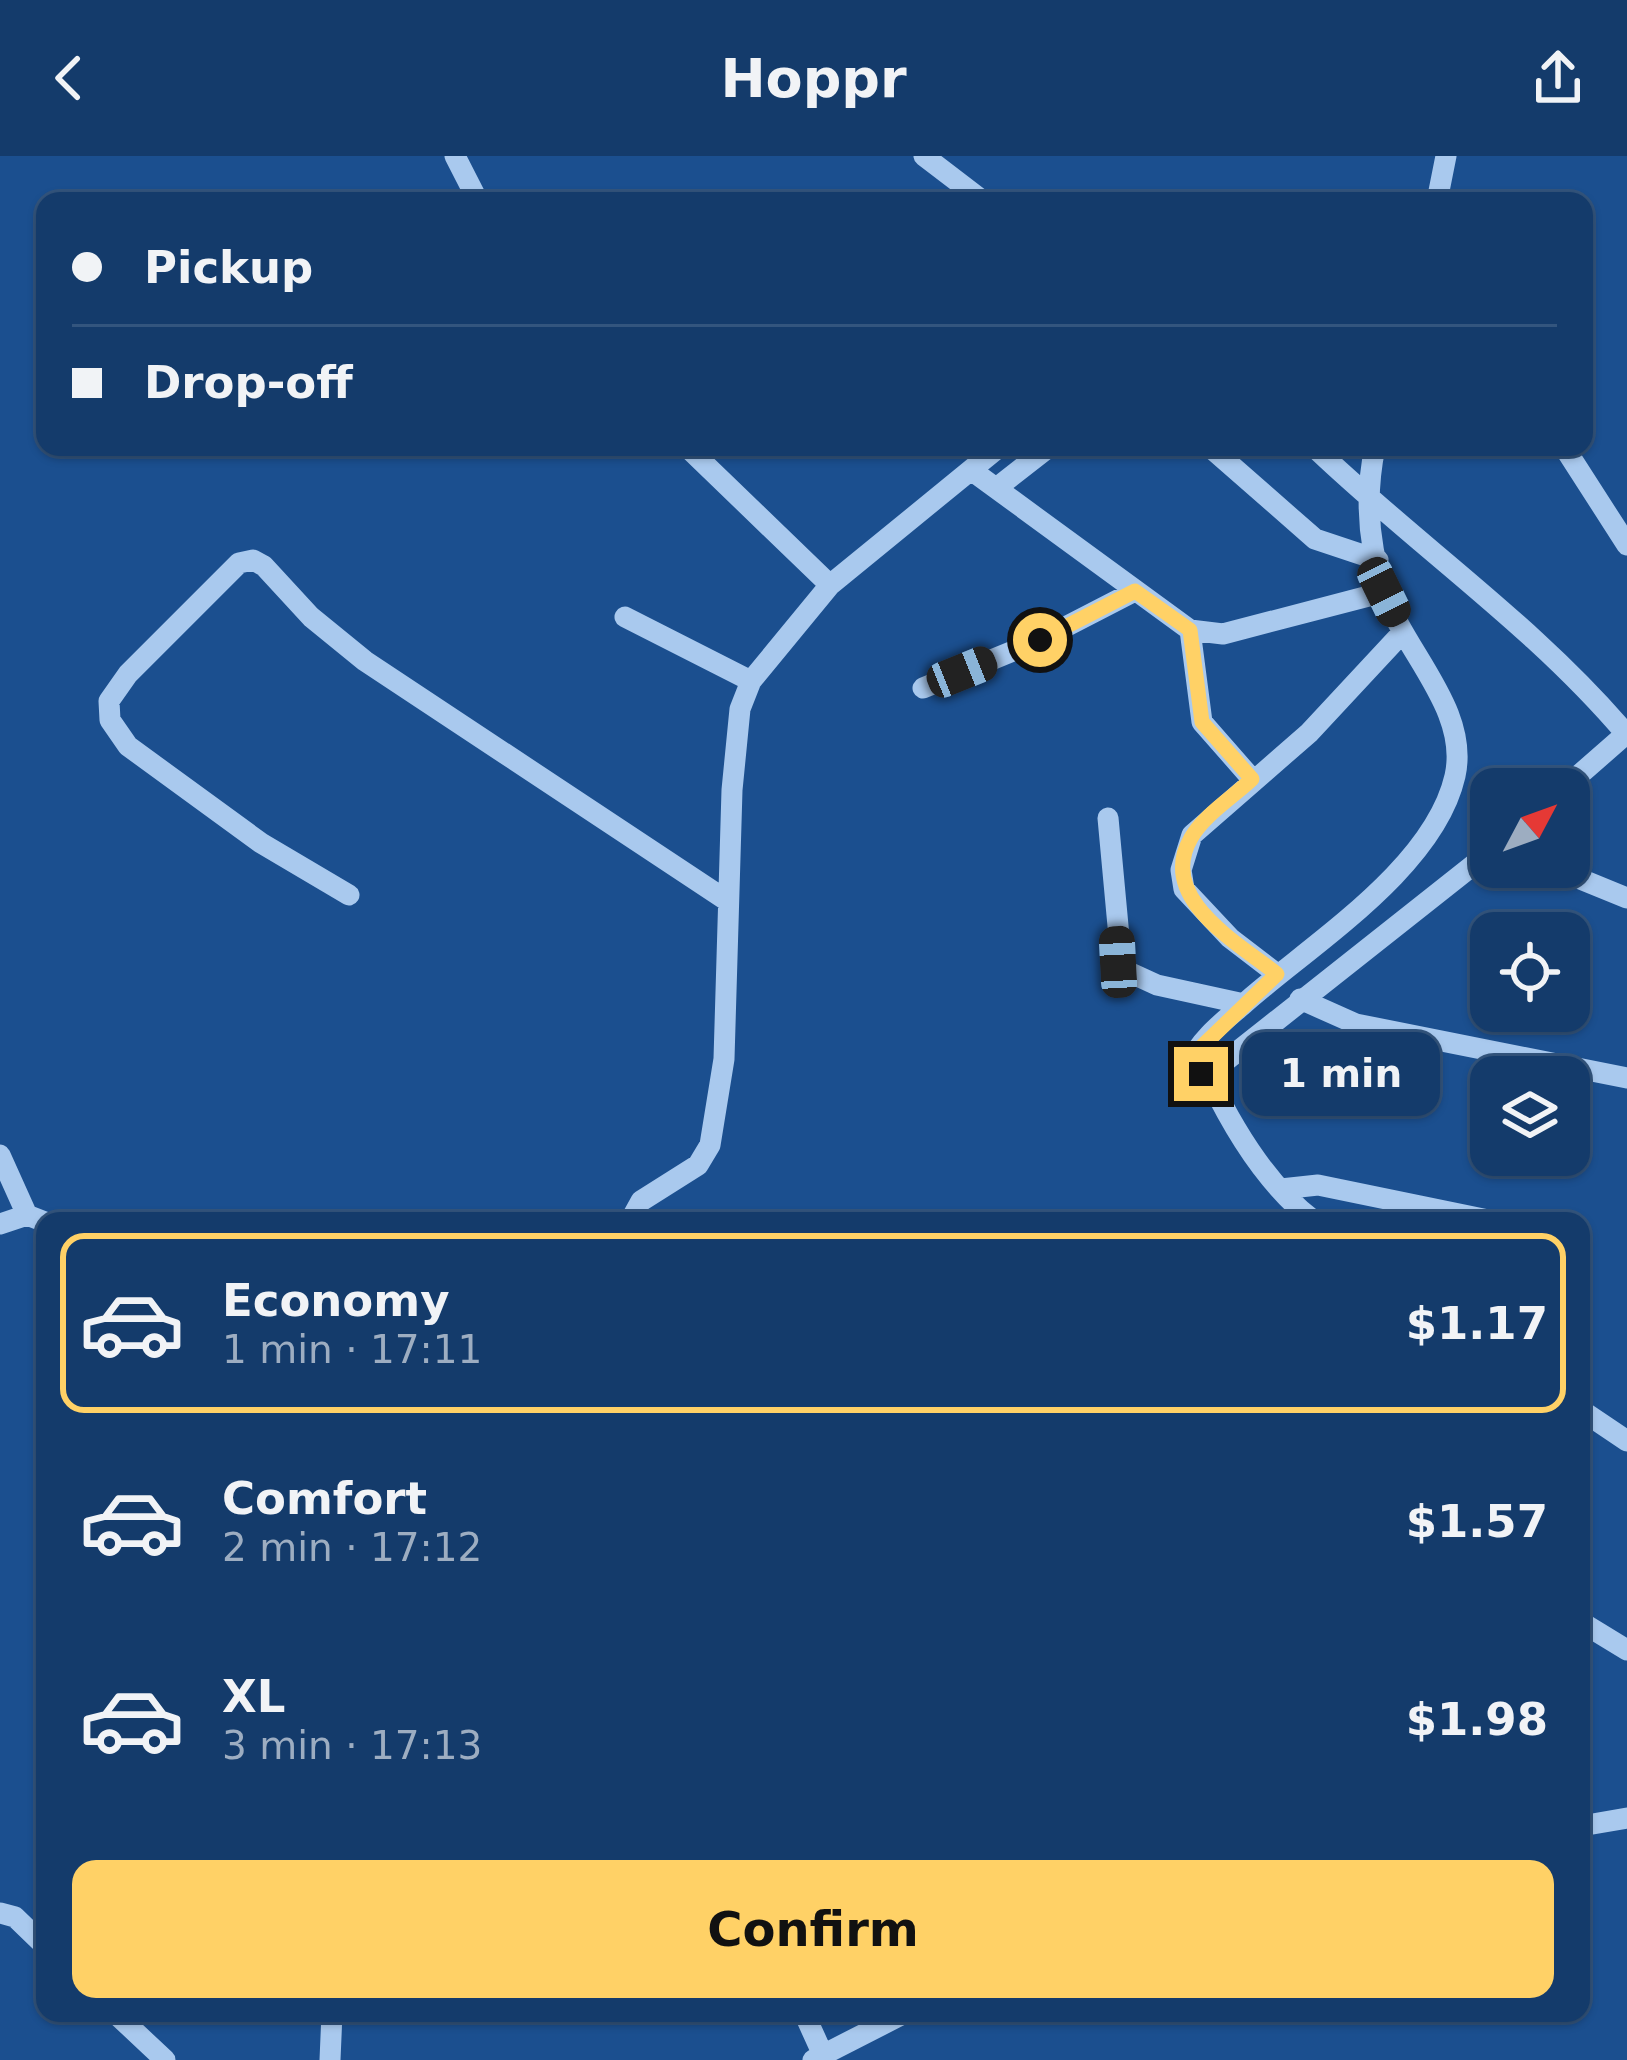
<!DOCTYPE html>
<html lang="en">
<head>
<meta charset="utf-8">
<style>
  :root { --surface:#143b6b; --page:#1d4271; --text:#f1f3f6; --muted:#9dadc1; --line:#33557e; --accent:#ffd166 }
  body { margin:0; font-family:"DejaVu Sans",sans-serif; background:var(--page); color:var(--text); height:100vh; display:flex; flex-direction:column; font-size:45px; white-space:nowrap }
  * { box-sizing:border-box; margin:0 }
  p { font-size:39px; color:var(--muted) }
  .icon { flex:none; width:66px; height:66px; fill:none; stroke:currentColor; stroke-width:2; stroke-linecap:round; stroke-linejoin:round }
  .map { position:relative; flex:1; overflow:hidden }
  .details { position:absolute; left:36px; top:1056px; width:1554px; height:810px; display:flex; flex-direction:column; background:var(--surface); border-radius:24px; box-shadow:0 3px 9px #0004,0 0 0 3px var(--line) }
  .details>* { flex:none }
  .hud { position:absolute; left:36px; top:36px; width:1557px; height:264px; border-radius:24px; box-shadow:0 3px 9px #0004,0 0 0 3px var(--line); display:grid; align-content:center; height:264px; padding:0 36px; background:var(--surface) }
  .needle { width:78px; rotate:49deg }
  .buttons { position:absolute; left:1470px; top:612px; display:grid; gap:24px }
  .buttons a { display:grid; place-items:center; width:120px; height:120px; border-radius:24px; background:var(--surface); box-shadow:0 3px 9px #0004,0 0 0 3px var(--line); font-size:60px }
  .end { position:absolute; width:54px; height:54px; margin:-27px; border:15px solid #ffd166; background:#111; box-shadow:0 0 0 6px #111 }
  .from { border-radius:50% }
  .bubble { position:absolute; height:84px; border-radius:24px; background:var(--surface); box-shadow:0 3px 9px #0004,0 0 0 3px var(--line); font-size:39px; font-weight:600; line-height:84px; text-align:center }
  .car { position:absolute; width:36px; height:72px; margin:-36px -18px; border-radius:15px; box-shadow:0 0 9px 3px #0007; background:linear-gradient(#222 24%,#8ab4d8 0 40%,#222 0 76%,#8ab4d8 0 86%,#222 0) }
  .hud b { display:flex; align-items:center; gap:42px; height:114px; font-size:45px }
  .hud b+b { border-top:3px solid var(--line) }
  .hud i { width:30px; height:30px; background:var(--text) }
  ul { padding:21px 0 0; list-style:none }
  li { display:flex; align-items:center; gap:36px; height:180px; margin:0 24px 18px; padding:0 12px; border:6px solid transparent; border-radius:24px }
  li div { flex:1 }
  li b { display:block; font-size:45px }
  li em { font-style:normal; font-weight:600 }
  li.selected { border-color:var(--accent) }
  li>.icon { width:108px; height:108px; stroke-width:1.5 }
  .cta { display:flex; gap:24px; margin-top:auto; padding:24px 36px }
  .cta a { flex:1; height:138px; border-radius:24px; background:var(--accent); color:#111; font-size:48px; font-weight:600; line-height:138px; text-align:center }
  header { display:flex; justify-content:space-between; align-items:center; height:156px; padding:0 36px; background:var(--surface); font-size:54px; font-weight:600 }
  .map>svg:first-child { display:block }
</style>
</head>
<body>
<header><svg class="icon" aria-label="back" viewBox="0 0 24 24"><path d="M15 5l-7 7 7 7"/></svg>Hoppr<svg class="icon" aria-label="share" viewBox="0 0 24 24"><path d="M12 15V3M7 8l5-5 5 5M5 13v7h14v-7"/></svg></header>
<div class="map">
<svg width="1627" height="1904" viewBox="0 0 1627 1904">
  <rect width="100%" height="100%" fill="#1b4f8f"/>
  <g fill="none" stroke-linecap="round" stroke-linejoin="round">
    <path stroke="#a9c9ee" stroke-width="21" d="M455,0l23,45
      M924,0l59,45
      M1437,45l9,-45
      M687,291l143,138
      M1210,291l105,92 63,21
      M1314,291c102,98 220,178 313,288
      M1564,291l63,98
      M971,314l219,160 33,4 161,-42
      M999,330l50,-39
      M625,461l126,64
      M1190,474l12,92 50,57
      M923,532l117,-48 95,-49
      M1563,633l63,-55
      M1108,662l14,151 35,16 87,19
      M1505,711l68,9 54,22
      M349,739l-88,-52 -133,-97 -18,-26 -1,-19 19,-27 111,-111 14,-3 11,6 47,51 54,44 361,239
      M1277,818l-47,-36 -46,-49 -3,-19 11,-35 117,-102 94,-101
      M1300,843l56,25 271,54
      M1209,918l282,-223
      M0,999l27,60
      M1281,1033l37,-4 175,36
      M630,1065l11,-20 57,-36 12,-20 14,-86 8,-269 8,-81 11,-28 79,-96 169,-138
      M1314,1065c-45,-34 -80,-91 -104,-141 -3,-7 -13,-9 -19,-18 8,-23 37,-44 55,-60 67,-59 188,-134 209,-226 15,-67 -52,-125 -71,-185 -16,-47 -19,-96 -9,-144
      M0,1068l27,-9 18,7
      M1581,1254l46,31
      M1581,1466l46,28
      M1581,1670l46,-8
      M0,1757l15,4 30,29
      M115,1857l50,47
      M804,1857l19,42
      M330,1904l2,-47
      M813,1904l92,-47"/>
  </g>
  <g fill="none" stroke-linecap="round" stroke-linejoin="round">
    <path stroke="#ffd166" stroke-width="15" d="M1040,484l95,-49 55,39 12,92 50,57c-19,18 -48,36 -61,59 -35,60 47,105 86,136l-85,82 9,18"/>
  </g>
</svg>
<div class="buttons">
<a><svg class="needle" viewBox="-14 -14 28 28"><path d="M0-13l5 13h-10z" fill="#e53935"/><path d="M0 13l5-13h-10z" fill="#9dadc1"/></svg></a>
<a><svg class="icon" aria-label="locate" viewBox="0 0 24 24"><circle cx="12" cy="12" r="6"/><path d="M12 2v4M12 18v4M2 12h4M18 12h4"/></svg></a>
<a><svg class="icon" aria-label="layers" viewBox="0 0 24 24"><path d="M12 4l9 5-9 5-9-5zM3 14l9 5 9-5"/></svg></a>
</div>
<i class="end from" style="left:1040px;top:484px"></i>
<i class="end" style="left:1201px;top:918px"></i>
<div class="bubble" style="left:1242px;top:876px;width:198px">1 min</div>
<i class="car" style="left:1384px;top:436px;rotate:154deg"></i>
<i class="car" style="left:962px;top:516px;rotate:68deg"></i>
<i class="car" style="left:1118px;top:806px;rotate:357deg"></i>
<div class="hud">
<b><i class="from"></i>Pickup</b>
<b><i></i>Drop-off</b>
</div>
<section class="details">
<ul>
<li class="selected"><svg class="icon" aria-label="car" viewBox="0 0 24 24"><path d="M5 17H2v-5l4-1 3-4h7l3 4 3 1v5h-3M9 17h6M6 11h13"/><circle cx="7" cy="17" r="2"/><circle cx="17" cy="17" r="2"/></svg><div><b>Economy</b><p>1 min · 17:11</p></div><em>$1.17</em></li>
<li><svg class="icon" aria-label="car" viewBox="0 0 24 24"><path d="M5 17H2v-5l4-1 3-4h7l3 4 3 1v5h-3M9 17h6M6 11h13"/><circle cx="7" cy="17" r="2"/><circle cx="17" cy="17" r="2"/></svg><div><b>Comfort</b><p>2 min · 17:12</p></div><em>$1.57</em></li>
<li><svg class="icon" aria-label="car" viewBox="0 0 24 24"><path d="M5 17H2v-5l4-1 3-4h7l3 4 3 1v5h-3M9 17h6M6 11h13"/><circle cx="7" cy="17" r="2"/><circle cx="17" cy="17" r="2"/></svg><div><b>XL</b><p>3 min · 17:13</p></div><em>$1.98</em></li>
</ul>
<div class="cta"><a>Confirm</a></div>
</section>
</div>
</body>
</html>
